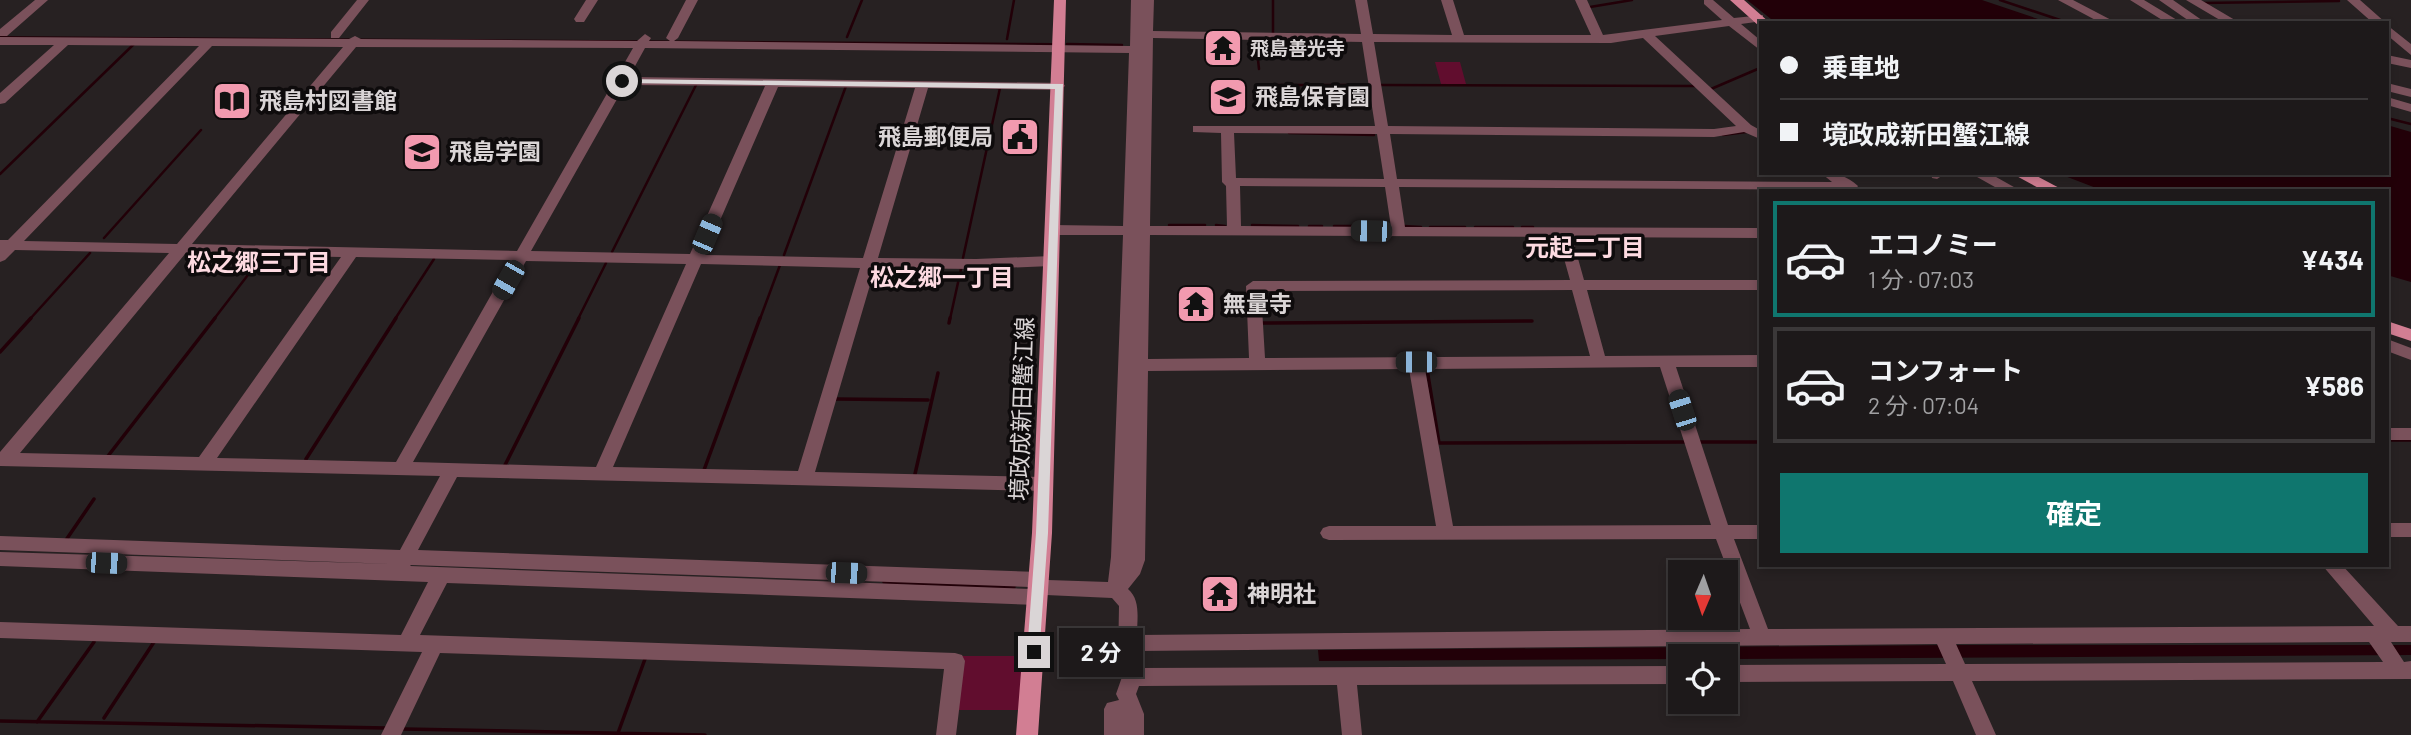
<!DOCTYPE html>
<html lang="ja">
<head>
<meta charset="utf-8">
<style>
  :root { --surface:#1d191a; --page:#2a2627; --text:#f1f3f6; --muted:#a0a0a2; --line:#3b3839; --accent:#0f766e }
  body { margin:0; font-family:Barlow,"Noto Sans JP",sans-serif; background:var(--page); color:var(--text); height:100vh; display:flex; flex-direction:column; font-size:26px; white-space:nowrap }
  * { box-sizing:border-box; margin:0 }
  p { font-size:23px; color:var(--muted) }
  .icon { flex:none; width:38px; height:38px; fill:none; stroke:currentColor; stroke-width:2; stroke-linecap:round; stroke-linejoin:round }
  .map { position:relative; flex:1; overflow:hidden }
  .details { position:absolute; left:1759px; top:189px; width:630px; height:378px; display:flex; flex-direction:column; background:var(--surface); border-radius:0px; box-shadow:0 4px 10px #0003,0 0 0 2px var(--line) }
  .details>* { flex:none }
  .hud { position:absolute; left:1759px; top:21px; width:630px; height:154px; border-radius:0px; box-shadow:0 4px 10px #0003,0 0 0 2px var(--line); display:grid; align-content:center; height:154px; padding:0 21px; background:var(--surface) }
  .needle { width:46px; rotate:182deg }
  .tools { position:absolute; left:1668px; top:560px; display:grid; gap:14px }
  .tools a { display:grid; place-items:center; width:70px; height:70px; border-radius:0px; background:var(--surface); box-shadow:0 4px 10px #0003,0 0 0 2px var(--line); font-size:35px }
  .end { position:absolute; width:32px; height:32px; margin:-16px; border:9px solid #dad5d6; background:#111; box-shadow:0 0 0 4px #111 }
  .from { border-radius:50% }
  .bubble { position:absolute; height:49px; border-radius:0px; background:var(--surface); box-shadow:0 4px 10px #0003,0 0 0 2px var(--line); font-size:23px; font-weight:700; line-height:49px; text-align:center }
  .car { position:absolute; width:21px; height:42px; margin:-21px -10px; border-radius:9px; box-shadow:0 0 5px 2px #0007; background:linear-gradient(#222 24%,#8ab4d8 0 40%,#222 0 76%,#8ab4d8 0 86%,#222 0) }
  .hud b { display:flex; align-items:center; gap:24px; height:66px; font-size:26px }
  .hud b+b { border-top:2px solid var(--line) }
  .hud i { width:18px; height:18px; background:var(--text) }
  ul { padding:12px 0 0; list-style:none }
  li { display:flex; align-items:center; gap:21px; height:116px; margin:0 14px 10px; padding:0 7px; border:4px solid var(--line); border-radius:0px }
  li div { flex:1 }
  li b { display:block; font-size:26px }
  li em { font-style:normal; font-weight:700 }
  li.current { border-color:var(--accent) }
  li>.icon { width:63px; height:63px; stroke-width:1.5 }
  .action { display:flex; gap:14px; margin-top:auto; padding:14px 21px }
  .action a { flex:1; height:80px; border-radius:0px; background:var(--accent); color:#fff; font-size:28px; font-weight:700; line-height:80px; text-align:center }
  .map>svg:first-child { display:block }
</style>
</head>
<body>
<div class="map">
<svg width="2411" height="735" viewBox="0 0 2411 735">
  <rect width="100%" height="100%" fill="#272122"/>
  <path fill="#610d2e" d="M1435,62h25l6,22h-25z
    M961,656h64l-5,54h-64z"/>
  <path fill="#220008" d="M1747,0h235l68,23h-274z
    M0,36l1053,7v2l-1053,-7z
    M2387,125l24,7v150l-24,-7v-84h-283l-47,-18h330z
    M1954,645h457v10l-685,4v-3h-46v3l-361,2 -1,-11z"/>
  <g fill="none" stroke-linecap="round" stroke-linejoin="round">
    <path stroke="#220008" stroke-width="2.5" d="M1273,0v34
      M2000,0l69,23
      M2202,3l137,-2
      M1590,7l42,-7
      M847,37l15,-37
      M1007,39l7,-39
      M1256,41l3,28
      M1067,44l55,1
      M1269,85h99
      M1381,85l316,1
      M1711,89l49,-21
      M2387,118l24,6
      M1289,133l85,2
      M1723,135l23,-3
      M0,174l134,-130
      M1169,225h36
      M1216,225l9,1
      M1252,225l46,1
      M1309,226h13
      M1334,226h56
      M1404,226l17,1
      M1430,227h35
      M1475,227h38
      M1522,227h11
      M104,238l97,-108
      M612,252l84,-167
      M784,255l62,-169
      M963,258l37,-170h-3
      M30,319l60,-66
      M214,319l47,-61
      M395,319l39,-60
      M578,319l28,-56
      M760,319l20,-54
      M950,319l11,-50"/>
    <path stroke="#220008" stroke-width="3.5" d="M949,323l1,-5
      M1261,323l271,-2
      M0,352l31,-34
      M1427,369l12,74 246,-1
      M836,399l92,1
      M2387,440h24
      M1697,442h63
      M108,456l107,-138
      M306,459l90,-141
      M505,465l74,-147
      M704,470l56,-152
      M915,474l23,-101
      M66,540l28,-41
      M884,582l130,5
      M104,718l50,-76
      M0,721l386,7
      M37,722l57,-80
      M404,729l301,6
      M618,733l27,-74"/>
    <path fill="#7a515b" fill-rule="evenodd" d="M35,0h13l-41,36h-7v-7z
      M357,0h12l-30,38h-8v-6z
      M586,0h12l-14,22h-8l-2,-3z
      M686,0h12l-20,38 -4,3 456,5 1,-46h23l-1,31 208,3 -6,-34h12l6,34 79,1 -11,-35h12l11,35h127l-16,-35h12l16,35 119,-15 -18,-16v-4h9l21,18 29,-3v6l-22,3 19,16v10l-31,-24 -74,10 96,89 9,5v9l-16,-7 -30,5 -324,-3 7,45 435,3 -11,-9c16,0 26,3 37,13l-2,3 -5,1 -452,-3 6,40 355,1v10l-188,-1 12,43h176v10h-173l18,66 155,-1v12h-84l52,158h32v14h-26l34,90 606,-3 -52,-61h20l56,61h13v16h-20l13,20 7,-1v18l-439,2 24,54h-20l-23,-54 -227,1v-17l220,-1 -9,-20 -800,7 2,17 541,-2v18l-323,1 5,50h-20l-5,-50 -198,1 -3,8 8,20v21h-20v-17v17h-20v-26l3,-6 12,-3 -3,-6 6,-17 -4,-15 1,-56 -7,-8 -66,-3 -2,8 -6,2 -591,-22 -27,52 535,18 7,2 3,6 -9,74h-20l8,-66 -504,-16 -39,82h-20l41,-83 -422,-14v-16l401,13 27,-53 -428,-16v-14l393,12 -393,-14v-14l400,14 40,-74 -440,-10v-14l169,-199 -154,-3 -10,10 -5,2v-22h8l191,-194 -131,-1 -63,58 -5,1v-11l54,-48h-54v-8l349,2 6,-3 6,3 276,2 8,-7 6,4 -2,3h21l-4,-3zM1153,38l209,4 13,84h-182v6l28,1 1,49 4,4 1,40h-77zM1643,38l93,88 -22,3 -326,-3 -14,-84 237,1zM212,46l131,1 -166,197 -153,-3zM356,47l277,1 -116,203 -325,-7zM645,48l484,5 -6,173 -70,-1 -7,5 7,5h70l-12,322 -3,25 -60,-2 -3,-5 -6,-3 -621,-22 39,-73 587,14 6,-2 3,-5 -3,-5 -6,-2 -229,-5 60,-204 101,1 75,-3 7,-5 -7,-5 -75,3 -98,-1 50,-170 131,2 6,-4 -2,-3 -434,-6zM625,85l140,1 -75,168 -159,-3zM778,87l137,1 -52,170 -158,-3zM1234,133l143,1 7,45 -148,-1zM1240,186l145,1 6,40 -150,-1zM1150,235l408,2 12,43 -317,1 -7,5 3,72 -101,1zM185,254l156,3 -142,200 -179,-4zM356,257l155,3 -115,202 -179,-4zM526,261l160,3 -90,203 -183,-5zM701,264l159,4 -62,203 -185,-4zM1572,290l18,66 -325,2 -4,-67zM1660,367l51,158 -258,1 -28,-157zM1409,369l27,157h-107l-6,2 -3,5 3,5 6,2 387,-1 34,90 -613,6c0,-16 4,-35 -9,-46l12,-15 5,-14 3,-189zM411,565l619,22 1,2 -621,-23zM2369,642l14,20 -418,2 -9,-20z
      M2058,0h15l44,23h-16z
      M2130,0h14l33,20 -2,3h-8z
      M2159,0h14l33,23h-14z
      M2186,0h15l39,23h-15z
      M2347,0h13l26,23h-13z
      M2387,25l24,19v11l-24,-20z
      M2387,55l24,5v8l-24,-5z
      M2387,83l24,6v8l-24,-6z
      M2387,97l24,7v8l-24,-7z
      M1931,173h15l-9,6 -5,-1z
      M1970,173h19l32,18h-19z
      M2387,339l24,9v12l-24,-9z
      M2387,428h24v12h-24z
      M2387,523h24v14h-24z"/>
    <path fill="#d27e93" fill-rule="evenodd" d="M1054,0h12l-14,533 -14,202h-22l16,-202z
      M1730,0h14l26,23h-10l-1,3z
      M2011,173h20l34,18h-21z
      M2387,321l24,8v12l-24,-8z"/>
  </g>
  <path fill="#dad5d6" d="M619,79l444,5 -15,449 -9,123 -5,2 -7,-6 9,-119 19,-444 -433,-6 -4,-2z"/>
  <defs>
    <g id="temple-square" transform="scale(2.0125)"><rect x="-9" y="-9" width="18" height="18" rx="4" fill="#f29aaf" stroke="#0e0b0c"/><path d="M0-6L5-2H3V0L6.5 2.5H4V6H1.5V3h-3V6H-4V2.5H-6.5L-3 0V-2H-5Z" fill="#111"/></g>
    <g id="school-square" transform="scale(2.0125)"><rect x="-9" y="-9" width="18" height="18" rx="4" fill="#f29aaf" stroke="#0e0b0c"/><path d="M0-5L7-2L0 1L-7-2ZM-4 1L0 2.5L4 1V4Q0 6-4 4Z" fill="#111"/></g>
    <g id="library-square" transform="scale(2.0125)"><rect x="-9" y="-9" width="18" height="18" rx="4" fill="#f29aaf" stroke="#0e0b0c"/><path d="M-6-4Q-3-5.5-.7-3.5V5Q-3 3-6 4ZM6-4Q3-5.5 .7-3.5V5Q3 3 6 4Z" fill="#111"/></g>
    <g id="civic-square" transform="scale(2.0125)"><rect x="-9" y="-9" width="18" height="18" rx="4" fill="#f29aaf" stroke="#0e0b0c"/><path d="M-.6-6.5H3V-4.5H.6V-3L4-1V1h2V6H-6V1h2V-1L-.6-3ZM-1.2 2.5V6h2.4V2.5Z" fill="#111"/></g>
  </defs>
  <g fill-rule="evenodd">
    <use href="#temple-square" x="1223" y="48"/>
    <use href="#school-square" x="1228" y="97"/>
    <use href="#library-square" x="232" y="101"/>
    <use href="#civic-square" x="1020" y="137"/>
    <use href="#school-square" x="422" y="152"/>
    <use href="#temple-square" x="1196" y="304"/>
    <use href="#temple-square" x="1220" y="594"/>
  </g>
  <g text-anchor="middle" stroke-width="7" stroke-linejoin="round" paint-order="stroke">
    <g font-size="19" font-weight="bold" fill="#dad5d6" stroke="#0e0b0c" text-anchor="start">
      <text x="1250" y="55">飛島善光寺</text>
    </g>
    <g font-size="23" font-weight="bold" fill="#dad5d6" stroke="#0e0b0c" text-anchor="start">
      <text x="1255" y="105">飛島保育園</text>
      <text x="259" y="109">飛島村図書館</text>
      <text x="993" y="145" text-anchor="end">飛島郵便局</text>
      <text x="449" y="160">飛島学園</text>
      <text x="1223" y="312">無量寺</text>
      <text x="1247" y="602">神明社</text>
    </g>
    <g font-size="23" fill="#dad5d6" stroke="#0e0b0c">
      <text transform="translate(1022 409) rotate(-88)" y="8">境政成新田蟹江線</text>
    </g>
    <g font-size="24" font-weight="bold" fill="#fddae1" stroke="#0e0b0c">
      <text x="1585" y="256">元起二丁目</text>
      <text x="259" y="271">松之郷三丁目</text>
      <text x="942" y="286">松之郷一丁目</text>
    </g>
  </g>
</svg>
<div class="tools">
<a><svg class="needle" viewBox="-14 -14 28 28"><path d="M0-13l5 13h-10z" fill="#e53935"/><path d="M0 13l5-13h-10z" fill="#a0a0a2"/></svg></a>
<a><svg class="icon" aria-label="locate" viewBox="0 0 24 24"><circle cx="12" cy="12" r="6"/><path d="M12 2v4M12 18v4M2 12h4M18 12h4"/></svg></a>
</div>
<i class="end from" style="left:622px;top:81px"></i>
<i class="end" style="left:1034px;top:652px"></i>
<div class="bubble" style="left:1059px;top:628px;width:84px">2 分</div>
<i class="car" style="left:1371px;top:231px;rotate:271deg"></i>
<i class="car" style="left:707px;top:234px;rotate:23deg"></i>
<i class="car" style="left:508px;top:280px;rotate:210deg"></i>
<i class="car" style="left:1416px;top:362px;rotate:270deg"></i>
<i class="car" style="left:1682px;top:410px;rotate:342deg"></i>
<i class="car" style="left:106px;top:563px;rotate:92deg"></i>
<i class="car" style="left:846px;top:573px;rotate:92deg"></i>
<div class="hud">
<b><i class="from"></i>乗車地</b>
<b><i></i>境政成新田蟹江線</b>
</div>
<section class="details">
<ul>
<li class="current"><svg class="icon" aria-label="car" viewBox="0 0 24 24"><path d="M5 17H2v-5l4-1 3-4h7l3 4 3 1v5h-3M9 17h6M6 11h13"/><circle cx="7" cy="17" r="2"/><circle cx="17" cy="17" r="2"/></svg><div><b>エコノミー</b><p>1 分 · 07:03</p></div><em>¥434</em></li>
<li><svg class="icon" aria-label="car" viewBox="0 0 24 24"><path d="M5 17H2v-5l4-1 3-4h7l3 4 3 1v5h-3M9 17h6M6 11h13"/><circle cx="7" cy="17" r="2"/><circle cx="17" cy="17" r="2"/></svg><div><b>コンフォート</b><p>2 分 · 07:04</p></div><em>¥586</em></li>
</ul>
<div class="action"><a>確定</a></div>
</section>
</div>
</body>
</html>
